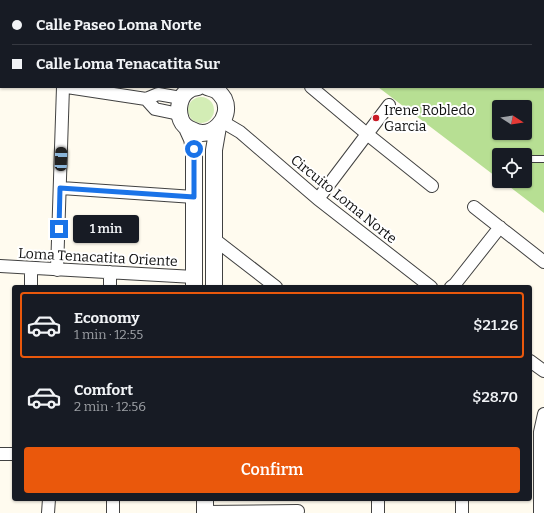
<!DOCTYPE html>
<html lang="en">
<head>
<meta charset="utf-8">
<style>
  :root { --surface:#171b24; --page:#20242c; --text:#f1f3f6; --muted:#9ea1a6; --line:#363941; --accent:#ea580c }
  body { margin:0; font-family:Bitter,serif; background:var(--page); color:var(--text); height:100vh; display:flex; flex-direction:column; font-size:15px; white-space:nowrap }
  * { box-sizing:border-box; margin:0 }
  p { font-size:13px; color:var(--muted) }
  .icon { flex:none; width:22px; height:22px; fill:none; stroke:currentColor; stroke-width:2; stroke-linecap:round; stroke-linejoin:round }
  .map { position:relative; flex:1; overflow:hidden }
  .side { position:absolute; left:12px; top:285px; width:520px; height:216px; display:flex; flex-direction:column; background:var(--surface); border-radius:4px; box-shadow:0 1px 3px #0004 }
  .side>* { flex:none }
  .banner { position:absolute; left:0px; top:0px; width:544px; height:88px; box-shadow:0 1px 3px #0004; display:grid; align-content:center; height:88px; padding:0 12px; background:var(--surface) }
  .needle { width:26px; rotate:102deg }
  .controls { position:absolute; left:492px; top:100px; display:grid; gap:8px }
  .controls a { display:grid; place-items:center; width:40px; height:40px; border-radius:4px; background:var(--surface); box-shadow:0 1px 3px #0004; font-size:20px }
  .end { position:absolute; width:18px; height:18px; margin:-9px; border:5px solid #1a73e8; background:#fff; box-shadow:0 0 0 2px #fff }
  .from { border-radius:50% }
  .bubble { position:absolute; height:28px; border-radius:4px; background:var(--surface); box-shadow:0 1px 3px #0004; font-size:13px; font-weight:600; line-height:28px; text-align:center }
  .car { position:absolute; width:12px; height:24px; margin:-12px -6px; border-radius:5px; box-shadow:0 0 3px 1px #0007; background:linear-gradient(#222 24%,#8ab4d8 0 40%,#222 0 76%,#8ab4d8 0 86%,#222 0) }
  .banner b { display:flex; align-items:center; gap:14px; height:38px; font-size:15px }
  .banner b+b { border-top:1px solid var(--line) }
  .banner i { width:10px; height:10px; background:var(--text) }
  ul { padding:7px 0 0; list-style:none }
  li { display:flex; align-items:center; gap:12px; height:66px; margin:0 8px 6px; padding:0 4px; border:2px solid transparent; border-radius:4px }
  li div { flex:1 }
  li b { display:block; font-size:15px }
  li em { font-style:normal; font-weight:600 }
  li.current { border-color:var(--accent) }
  li>.icon { width:36px; height:36px; stroke-width:1.5 }
  .primary-button { display:flex; gap:8px; margin-top:auto; padding:8px 12px }
  .primary-button a { flex:1; height:46px; border-radius:4px; background:var(--accent); color:#fff; font-size:16px; font-weight:600; line-height:46px; text-align:center }
  .map>svg:first-child { display:block }
</style>
</head>
<body>
<div class="map">
<svg width="544" height="513" viewBox="0 0 544 513">
  <rect width="100%" height="100%" fill="#fffbef"/>
  <path fill="#d3edb5" d="M188 110a13 13 0 1 1 26 0a13 13 0 1 1-26 0Z"/>
  <path fill="#b7df93" fill-rule="evenodd" d="M272,0h272v213l-42,-32h23v-26h-26v24l-121,-92h165v-86h-272zM499,107h26v26h-26z"/>
  <g fill="none" stroke-linecap="round" stroke-linejoin="round">
    <g stroke="#414141" stroke-width="8">
      <path id="service" d="M543,68l1,1
        M525,161l4,-2h15"/>
    </g>
    <g stroke="#414141" stroke-width="14">
      <path id="minor" d="M96,0l6,1
        M130,1l1,-1
        M0,76h1
        M67,87l79,12 12,-5 23,4
        M311,87l56,47 65,52
        M146,99l9,10 24,5
        M223,122l17,10 78,67 113,88
        M61,188l133,9
        M318,199l71,-94
        M474,207l70,55
        M214,239l62,48
        M0,266l194,11
        M57,270l6,-183
        M110,272v15
        M31,287v-19
        M451,287l4,-3 45,-57
        M530,361l14,10
        M0,454h14
        M113,499v14
        M378,499v14
        M462,499v14
        M205,512l93,-1
        M48,513l1,-14
        M540,513v-81l4,-18"/>
    </g>
    <g stroke="#414141" stroke-width="18">
      <path id="tertiary" d="M219,1l1,-1
        M236,1v-1
        M198,87c-3,1 -7,1 -9,3 -10,6 -12,20 -8,30 2,5 6,8 11,10 19,11 41,-12 32,-31 -2,-3 -5,-7 -8,-9 -2,-1 -6,-2 -9,-3
        M187,128l5,11 2,10v138
        M214,287v-137l4,-23
        M205,499v14"/>
    </g>
    <use href="#service" stroke="#fff" stroke-width="6"/>
    <use href="#minor" stroke="#fff" stroke-width="12"/>
    <use href="#tertiary" stroke="#fff" stroke-width="16"/>
  </g>
  <g fill="none" stroke-linecap="round" stroke-linejoin="round">
    <path stroke="#1a73e8" stroke-width="5" d="M59,229l1,-41 134,9v-48"/>
  </g>
  <circle fill="#c91b27" stroke="#fff" stroke-width="1.5" cx="376" cy="118" r="4"/>
  <g text-anchor="middle" stroke-width="4" stroke-linejoin="round" paint-order="stroke">
    <g font-size="14" fill="#0e0e0e" stroke="#fff" text-anchor="start">
      <text x="384" y="115">Irene Robledo<tspan x="384" dy="16">Garcia</tspan></text>
    </g>
    <g font-size="14" fill="#0e0e0e" stroke="#fff">
      <text transform="translate(344 199) rotate(39)" y="5">Circuito Loma Norte</text>
      <text transform="translate(98 257) rotate(3)" y="5">Loma Tenacatita Oriente</text>
    </g>
  </g>
</svg>
<div class="controls">
<a><svg class="needle" viewBox="-14 -14 28 28"><path d="M0-13l5 13h-10z" fill="#e53935"/><path d="M0 13l5-13h-10z" fill="#9ea1a6"/></svg></a>
<a><svg class="icon" aria-label="locate" viewBox="0 0 24 24"><circle cx="12" cy="12" r="6"/><path d="M12 2v4M12 18v4M2 12h4M18 12h4"/></svg></a>
</div>
<i class="end from" style="left:194px;top:149px"></i>
<i class="end" style="left:59px;top:229px"></i>
<div class="bubble" style="left:73px;top:215px;width:66px">1 min</div>
<i class="car" style="left:61px;top:159px;rotate:2deg"></i>
<div class="banner">
<b><i class="from"></i>Calle Paseo Loma Norte</b>
<b><i></i>Calle Loma Tenacatita Sur</b>
</div>
<section class="side">
<ul>
<li class="current"><svg class="icon" aria-label="car" viewBox="0 0 24 24"><path d="M5 17H2v-5l4-1 3-4h7l3 4 3 1v5h-3M9 17h6M6 11h13"/><circle cx="7" cy="17" r="2"/><circle cx="17" cy="17" r="2"/></svg><div><b>Economy</b><p>1 min · 12:55</p></div><em>$21.26</em></li>
<li><svg class="icon" aria-label="car" viewBox="0 0 24 24"><path d="M5 17H2v-5l4-1 3-4h7l3 4 3 1v5h-3M9 17h6M6 11h13"/><circle cx="7" cy="17" r="2"/><circle cx="17" cy="17" r="2"/></svg><div><b>Comfort</b><p>2 min · 12:56</p></div><em>$28.70</em></li>
</ul>
<div class="primary-button"><a>Confirm</a></div>
</section>
</div>
</body>
</html>
